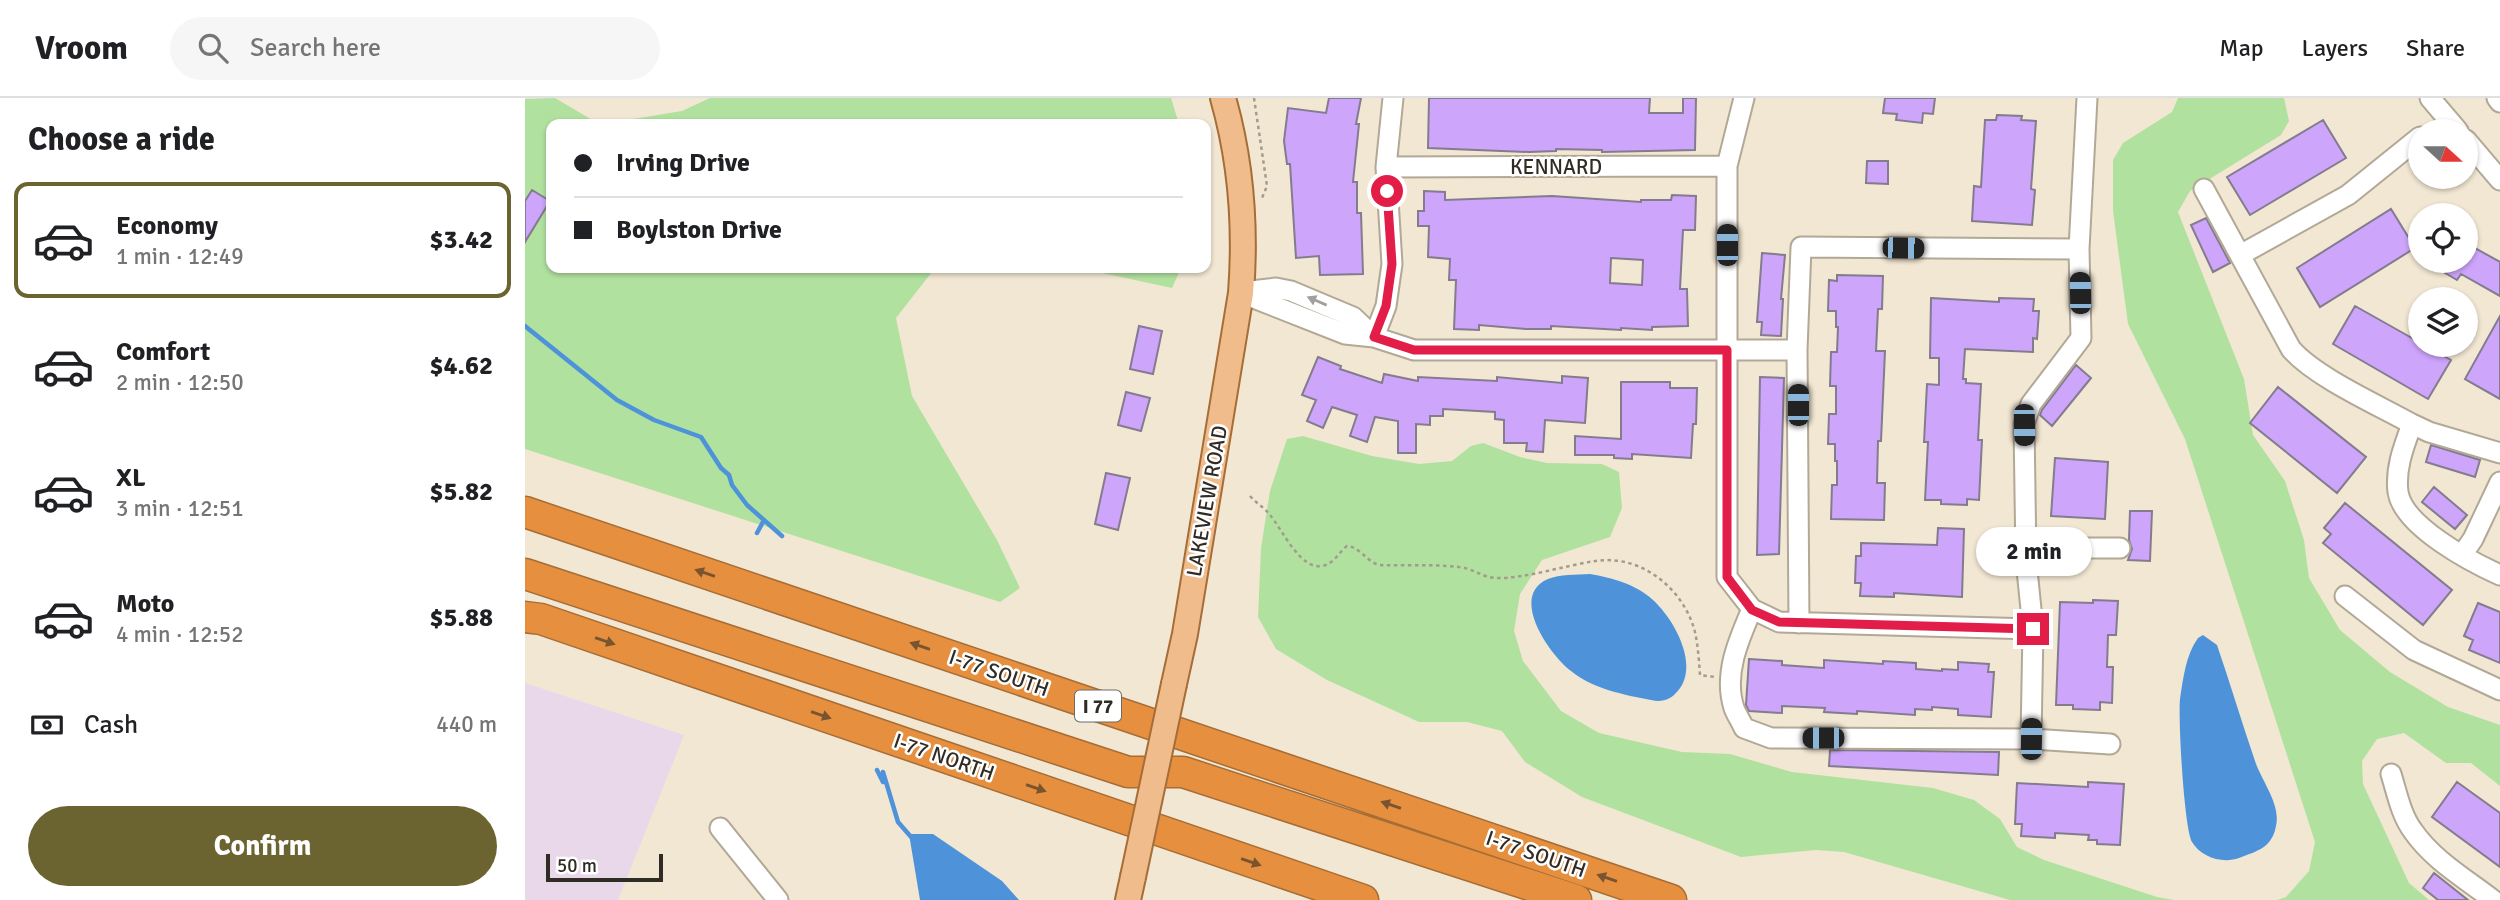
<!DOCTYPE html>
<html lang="en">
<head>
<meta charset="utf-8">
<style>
  :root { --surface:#fff; --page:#f6f6f6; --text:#202124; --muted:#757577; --line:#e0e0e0; --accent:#6b6430 }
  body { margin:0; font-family:Signika,sans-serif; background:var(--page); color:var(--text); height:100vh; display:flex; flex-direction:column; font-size:26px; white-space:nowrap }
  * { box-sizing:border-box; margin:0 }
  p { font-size:23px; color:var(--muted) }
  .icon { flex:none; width:38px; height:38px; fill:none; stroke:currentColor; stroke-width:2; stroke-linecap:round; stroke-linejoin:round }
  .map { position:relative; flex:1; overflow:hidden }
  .panel { display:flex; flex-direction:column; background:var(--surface); width:525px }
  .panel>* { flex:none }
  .top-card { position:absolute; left:21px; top:21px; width:665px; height:154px; border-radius:14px; box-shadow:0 2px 5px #0004; display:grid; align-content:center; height:154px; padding:0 28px; background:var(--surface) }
  .needle { width:46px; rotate:111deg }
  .fabs { position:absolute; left:1883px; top:21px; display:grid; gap:14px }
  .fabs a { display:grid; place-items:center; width:70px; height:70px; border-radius:50%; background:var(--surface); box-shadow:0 2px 5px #0004; font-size:35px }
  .scale { position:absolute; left:21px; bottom:18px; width:117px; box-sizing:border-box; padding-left:7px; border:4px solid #302c25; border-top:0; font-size:19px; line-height:24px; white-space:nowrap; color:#302c25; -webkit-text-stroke:5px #fff; paint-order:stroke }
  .end { position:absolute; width:32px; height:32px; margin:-16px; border:9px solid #e11d48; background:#fff; box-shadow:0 0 0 4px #fff }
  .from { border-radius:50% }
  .bubble { position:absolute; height:49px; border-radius:24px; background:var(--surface); box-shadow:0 2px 5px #0004; font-size:23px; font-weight:700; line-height:49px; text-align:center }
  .car { position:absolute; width:21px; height:42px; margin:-21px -10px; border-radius:9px; box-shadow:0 0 5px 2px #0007; background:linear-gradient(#222 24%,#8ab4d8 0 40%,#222 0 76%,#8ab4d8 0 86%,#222 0) }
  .top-card b { display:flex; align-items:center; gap:24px; height:66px; font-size:26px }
  .top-card b+b { border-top:2px solid var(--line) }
  .top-card i { width:18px; height:18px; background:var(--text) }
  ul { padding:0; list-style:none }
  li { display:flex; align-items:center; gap:21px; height:116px; margin:0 14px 10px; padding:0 14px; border:4px solid transparent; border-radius:14px }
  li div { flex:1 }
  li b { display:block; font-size:26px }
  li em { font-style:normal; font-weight:700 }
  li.active { border-color:var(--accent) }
  li>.icon { width:63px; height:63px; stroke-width:1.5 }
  h2 { padding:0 28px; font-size:32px; line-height:84px }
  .pay { display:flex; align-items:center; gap:18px; height:77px; padding:0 28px; font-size:26px }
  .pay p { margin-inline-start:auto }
  .action { display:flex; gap:14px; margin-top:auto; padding:14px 28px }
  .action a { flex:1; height:80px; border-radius:42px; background:var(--accent); color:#fff; font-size:28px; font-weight:700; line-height:80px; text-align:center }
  header { display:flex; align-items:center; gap:42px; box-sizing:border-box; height:98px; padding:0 35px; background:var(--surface); border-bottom:2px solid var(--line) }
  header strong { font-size:33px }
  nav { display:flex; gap:38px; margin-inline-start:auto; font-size:24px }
  .search { width:490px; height:63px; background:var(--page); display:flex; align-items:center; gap:18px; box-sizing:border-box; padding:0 24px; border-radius:38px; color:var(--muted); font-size:26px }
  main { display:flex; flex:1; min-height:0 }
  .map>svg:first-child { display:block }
</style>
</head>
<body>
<header>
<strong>Vroom</strong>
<div class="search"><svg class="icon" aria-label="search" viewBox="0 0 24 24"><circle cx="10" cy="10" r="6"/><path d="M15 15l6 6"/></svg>Search here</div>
<nav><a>Map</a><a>Layers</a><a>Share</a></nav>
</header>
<main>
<section class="panel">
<h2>Choose a ride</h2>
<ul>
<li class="active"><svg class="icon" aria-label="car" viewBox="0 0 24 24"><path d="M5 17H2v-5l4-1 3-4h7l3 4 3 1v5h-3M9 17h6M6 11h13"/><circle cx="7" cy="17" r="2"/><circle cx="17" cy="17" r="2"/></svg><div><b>Economy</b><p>1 min · 12:49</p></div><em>$3.42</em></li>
<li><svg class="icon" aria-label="car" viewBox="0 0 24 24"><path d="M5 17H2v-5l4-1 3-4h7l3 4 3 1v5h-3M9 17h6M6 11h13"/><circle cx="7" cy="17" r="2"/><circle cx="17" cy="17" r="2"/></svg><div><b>Comfort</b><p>2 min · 12:50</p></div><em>$4.62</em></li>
<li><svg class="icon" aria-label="car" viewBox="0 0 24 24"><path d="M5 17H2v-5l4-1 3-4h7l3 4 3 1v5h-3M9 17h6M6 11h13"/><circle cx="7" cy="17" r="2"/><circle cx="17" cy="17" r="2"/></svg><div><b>XL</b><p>3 min · 12:51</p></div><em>$5.82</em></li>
<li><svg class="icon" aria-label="car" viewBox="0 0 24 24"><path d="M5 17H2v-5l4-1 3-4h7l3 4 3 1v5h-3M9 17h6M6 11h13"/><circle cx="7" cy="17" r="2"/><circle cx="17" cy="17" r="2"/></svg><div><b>Moto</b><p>4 min · 12:52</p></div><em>$5.88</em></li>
</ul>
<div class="pay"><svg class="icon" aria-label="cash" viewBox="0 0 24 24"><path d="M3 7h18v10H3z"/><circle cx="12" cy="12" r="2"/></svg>Cash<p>440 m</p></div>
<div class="action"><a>Confirm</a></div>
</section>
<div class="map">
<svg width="1975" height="802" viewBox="0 0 1975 802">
  <rect width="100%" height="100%" fill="#f2e7d3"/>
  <path fill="#e9d8ea" d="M0,585l159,52 -66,165h-93z"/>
  <path fill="#b1e19f" d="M30,0l44,26h-48v144h384l-39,50 16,78 85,144 23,48 -20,14 -475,-153v-350z
    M185,0h461l8,26h-576l79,-13z
    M1653,0h106l5,23 -8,14 -91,56 -12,21 66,167 9,56 32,46 19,59 5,38 31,52 50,42 58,35 52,18v61l-29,-23h-25l-42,-30 -27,6 -15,22 1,23 46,99 20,17h-152l9,-3 23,-26 6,-29 -130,-403 -57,-115 -15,-113v-51l10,-17 49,-31z
    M554,170h102l-9,20z
    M778,338l69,20 47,8 33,-3 19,-15 12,-3 37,14 27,6 55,1 17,8 3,36 -12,29 -68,23 -22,34 -6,37 9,30 38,50 38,22 83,19 48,2 62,18 141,16 41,12 26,19 17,28 27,13 113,37 17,3h-164l-166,-48 -28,-2 -75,7 -159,-60 -57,-35 -23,-31 -35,-9h-48l-92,-42 -51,-31 -18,-32 3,-69 9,-57 17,-52z"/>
  <path fill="#4e93d9" d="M1065,476c22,4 46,10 63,26 22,20 49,69 22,94 -7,7 -15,8 -24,6 -26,-5 -58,-11 -80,-29 -21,-16 -63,-75 -23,-92 12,-5 28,-4 42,-5z
    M1678,537l14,10c13,38 25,78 38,116 7,21 26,43 21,65 -4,22 -19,25 -37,32 -17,6 -38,-1 -47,-16 -8,-14 -14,-124 -12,-143 3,-20 6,-45 18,-61z
    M384,736h24l69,47 17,19h-99z"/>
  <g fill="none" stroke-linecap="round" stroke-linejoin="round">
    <path stroke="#4e93d9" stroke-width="4.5" d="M0,228l92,74 37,20 47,17 20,31 8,7 3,10 15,20 35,31
      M232,435l7,-13
      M352,672l6,12
      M358,674l15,50 14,16"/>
  </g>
  <path fill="#cda5fb" stroke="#837b8e" stroke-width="2" fill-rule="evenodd" d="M804,0h32l-5,26h3l-6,58h4v31h4l2,61 -43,1 -1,-19 -23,2 -6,-94h-3l-3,-23 4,-33 38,5z
    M904,0h221l-1,15h34v-15h13l-1,52 -93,2v-2l-46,-1v2l-27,1 -101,-4z
    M1360,0h50l-2,16 -10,-1 -1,10 -26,-3 1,-6 -14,-1z
    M1472,17l25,1 -1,4 15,1 -5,68 4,1 -3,35 -60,-4 2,-35 7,1 4,-67h11z
    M1798,22l23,38 -96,57 -23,-38z
    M1342,63h21v23l-22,-1z
    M7,92l18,11 -25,41v-41z
    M899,93l21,1v8l107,-4 89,6v-2h30l1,-5 24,1 -1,34h-12l-3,59h7l1,37 -36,1v3l-31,-2v2l-70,-4v3h-25l-47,-4v5l-25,-1 2,-49h-7l1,-21 -22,-2 1,-31h-11v-15h6zM1086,160l32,2 -1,25 -32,-2z
    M1866,111l24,39 -95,59 -23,-39z
    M1681,120l24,45 -17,9 -22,-47z
    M1941,145l34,19v34l-39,-22 -4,6 -17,-10 4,-6 -6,-3h28z
    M1237,155l23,2 -4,44h2l-2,37 -20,-1 1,-13h-5z
    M1312,177l46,1 -1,33h-4l-2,42h9l-4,90h-3l-1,42h8l-1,37 -53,-1 1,-34h5v-24h-2v-17h-7l1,-30h7v-28h-6l1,-34h6l1,-25h-2v-16h-8l1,-31 8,1z
    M1406,200l68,4v-4l35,1 -1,12h6l-2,28 -4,-1v14l-68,-3 -2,30h3v4l15,1 -3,56h4l-3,60 -12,-1v6l-26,-1v-4h-16l3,-58h-4l3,-58 12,1v-27h-9z
    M1830,208l96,54 -23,39 -95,-55z
    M1975,218v83l-35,-20z
    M614,228l23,5 -9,43 -23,-5z
    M793,259l23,9 -1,3 42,14 2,-9 34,7v-4l79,4v-4l65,6v-7l26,2 -3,45 -40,-3 -2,32 -17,-1 1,-8h-23v-23l-9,-1v-7l-52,-3v7h-13v9l-14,-1v29h-18v-32l-23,-4 -8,25 -17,-6 7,-21 -25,-8 -9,21 -16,-7 9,-21 -14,-5z
    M1551,267l15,13 -39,48 -12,-11 2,-5z
    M1235,279l24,1 -5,176 -22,1z
    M1096,284h49v6h27l-1,36h-3l-2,34 -59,-4v5l-18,-1v-3h-39v-19l46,3z
    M1753,289l88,70 -29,36 -87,-70z
    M601,294l24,6 -9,33 -23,-6z
    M1906,347l49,15 -5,17 -49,-15z
    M1530,360l53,4 -3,57 -54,-3z
    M581,375l24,5 -12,52 -23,-6z
    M1909,389l33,28 -12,14 -33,-27z
    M1820,405l107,87 -29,35 -100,-82 8,-9 -7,-6z
    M1605,413h22l-2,50 -22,-1 4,-11 -3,-9z
    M1413,430l26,1 -2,68 -68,-4v4l-34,-1 1,-13h-6l1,-27h5v-13l76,2z
    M1568,502l25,1 -2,34h-8l-1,32h6l-1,36 -12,-1v8l-27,-1v-4h-17l4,-103 33,1z
    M1953,505l22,9v51l-31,-13 4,-10 -9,-4z
    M1224,561l33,2v4l42,3v-8l59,4v-3l33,2v6l26,2v-2l16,1v-8l31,2 -1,8h6l-3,45 -33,-2v-6l-26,-2v3l-17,-1v6l-58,-4v3l-33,-2 1,-4 -43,-2v7l-33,-2 -3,-6z
    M1305,652l169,2 -1,23 -169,-9z
    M1563,684l36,2 -4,61 -23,-1v-4h-9l1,-5 -34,-2v5l-34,-2 1,-12h-7l2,-41 71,4z
    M1932,684l43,31v54l-68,-50z
    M1909,775l34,27h-30l-15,-12z"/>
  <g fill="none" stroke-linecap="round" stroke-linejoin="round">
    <g stroke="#b2a896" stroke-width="23">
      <path id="minor" d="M1219,0l-17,68v411l25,32 27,13 254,7
        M1562,0l-8,151 2,89 -50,66 -7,20 2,136 7,69 -2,110 79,5
        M1905,0l28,33
        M1972,0l3,4
        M1941,42l34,40
        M861,69l341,-1
        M1679,91l87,160c24,28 87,56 121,75l17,8 71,21
        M1715,157l108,-60 72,-58
        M717,194l34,-4 15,3 62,26 21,20
        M716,195l104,41 29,3 40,13h383l4,-103 278,2
        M849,239l12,-31 6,-42 -6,-97 7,-69
        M1272,252l2,273
        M1887,326c-8,22 -17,44 -14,68 5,34 73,70 102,83
        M1501,450h94
        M1937,457l11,-16 27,-57
        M1820,498l69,54 86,40
        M1227,511c-13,30 -29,65 -18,99 2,6 7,13 10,20l27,10 260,1
        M1866,676c6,19 10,41 22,57 20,29 53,48 80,69
        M195,730l58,72"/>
    </g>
    <g stroke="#a66d36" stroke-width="28">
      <path id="major" d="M649,586l11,-50 56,-341c5,-66 0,-132 -18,-195
        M603,802l5,-23"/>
    </g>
    <g stroke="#a66d36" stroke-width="33">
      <path id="highway" d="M0,414l1146,388
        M0,476l603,198h55l393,128
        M0,519l16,2 822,281"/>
    </g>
    <path stroke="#a39b8c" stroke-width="2.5" stroke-dasharray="3.5 3.5" stroke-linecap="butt" d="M729,0l13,88 -5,12
      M725,398c6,7 14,11 20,19 12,14 30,55 52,51 12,-2 16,-13 25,-20 13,1 19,15 32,19 26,1 54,-1 80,2 13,1 23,10 36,11 31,1 70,-13 101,-17 45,-7 88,28 99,71 3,14 4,29 5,43l15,2"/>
    <use href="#minor" stroke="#fff" stroke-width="19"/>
    <use href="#major" stroke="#f0bc8c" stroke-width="24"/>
    <use href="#highway" stroke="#e6903f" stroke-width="30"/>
    <g stroke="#a66d36" stroke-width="28" stroke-linecap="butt">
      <path id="major-bridge" d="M608,779l41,-193"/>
    </g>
    <use href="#major-bridge" stroke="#f0bc8c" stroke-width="24"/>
  </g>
  <defs><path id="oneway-solid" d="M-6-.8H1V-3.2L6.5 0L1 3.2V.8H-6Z" transform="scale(1.75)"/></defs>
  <use fill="#a2a09d" href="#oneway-solid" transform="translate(792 203) rotate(-157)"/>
  <g fill="#79542f">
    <use href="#oneway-solid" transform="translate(180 475) rotate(-161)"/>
    <use href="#oneway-solid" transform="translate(80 543) rotate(19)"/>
    <use href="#oneway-solid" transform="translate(395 548) rotate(-161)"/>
    <use href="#oneway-solid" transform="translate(296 617) rotate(19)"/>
    <use href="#oneway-solid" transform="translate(511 690) rotate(19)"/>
    <use href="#oneway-solid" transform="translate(866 707) rotate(-161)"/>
    <use href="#oneway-solid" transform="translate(726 764) rotate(19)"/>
    <use href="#oneway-solid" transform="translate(1082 780) rotate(-161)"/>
  </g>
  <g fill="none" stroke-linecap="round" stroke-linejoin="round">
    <path stroke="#e11d48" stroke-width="9" d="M862,93l5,73 -6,42 -12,31 40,13h313v227l25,33 27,12 254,7"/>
  </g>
  <g text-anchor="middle" stroke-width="5" stroke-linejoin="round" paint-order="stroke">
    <rect fill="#fff" stroke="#6e6b66" stroke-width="2" x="550" y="592.5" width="46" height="31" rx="5"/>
    <g font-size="19" font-weight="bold" fill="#302c25">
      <text x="573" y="615">I 77</text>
    </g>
    <g font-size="21" fill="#302c25" stroke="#fff">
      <text x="1031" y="76">KENNARD</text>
      <text transform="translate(682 403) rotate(-80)" y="7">LAKEVIEW ROAD</text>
      <text transform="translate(474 575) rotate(19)" y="7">I-77 SOUTH</text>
      <text transform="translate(419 659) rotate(19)" y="7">I-77 NORTH</text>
      <text transform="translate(1011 756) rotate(19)" y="7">I-77 SOUTH</text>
    </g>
  </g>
</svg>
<div class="fabs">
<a><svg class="needle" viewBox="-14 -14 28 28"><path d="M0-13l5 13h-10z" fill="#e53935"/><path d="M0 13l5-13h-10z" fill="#757577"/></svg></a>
<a><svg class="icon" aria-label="locate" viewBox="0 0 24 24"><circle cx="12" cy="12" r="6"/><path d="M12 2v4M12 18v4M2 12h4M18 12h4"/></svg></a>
<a><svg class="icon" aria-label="layers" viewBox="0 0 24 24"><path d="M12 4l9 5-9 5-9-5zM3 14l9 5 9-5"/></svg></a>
</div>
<div class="scale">50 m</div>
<i class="end from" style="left:862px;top:93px"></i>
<i class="end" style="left:1508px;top:531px"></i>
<div class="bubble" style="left:1451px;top:429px;width:116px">2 min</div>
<i class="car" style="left:1202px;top:147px;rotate:0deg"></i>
<i class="car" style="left:1378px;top:150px;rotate:91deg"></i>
<i class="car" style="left:1555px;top:195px;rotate:359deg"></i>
<i class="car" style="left:1273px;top:307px;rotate:0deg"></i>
<i class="car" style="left:1499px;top:327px;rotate:179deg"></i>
<i class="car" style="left:1298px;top:640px;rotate:270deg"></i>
<i class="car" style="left:1506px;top:641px;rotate:1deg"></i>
<div class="top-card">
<b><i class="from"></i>Irving Drive</b>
<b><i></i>Boylston Drive</b>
</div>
</div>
</main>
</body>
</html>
